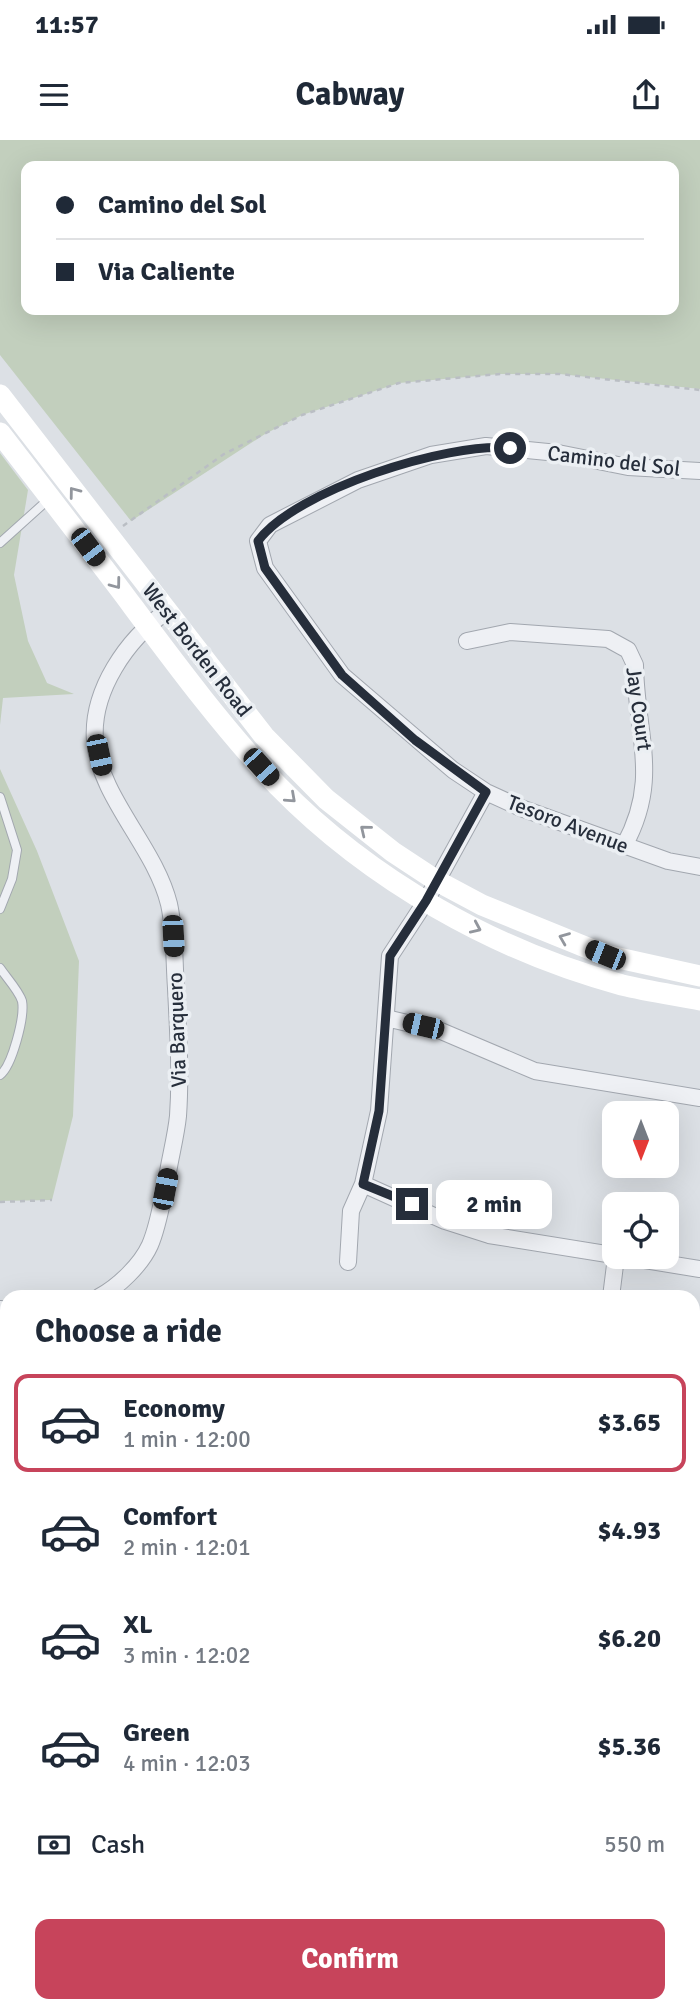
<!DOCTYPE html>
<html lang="en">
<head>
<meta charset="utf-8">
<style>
  :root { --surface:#fff; --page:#f6f6f7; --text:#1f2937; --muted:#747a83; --line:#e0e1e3; --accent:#c7445b }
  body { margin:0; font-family:Signika,sans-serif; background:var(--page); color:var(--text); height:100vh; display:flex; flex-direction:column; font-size:26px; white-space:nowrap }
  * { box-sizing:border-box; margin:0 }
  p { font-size:23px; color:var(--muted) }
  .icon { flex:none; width:38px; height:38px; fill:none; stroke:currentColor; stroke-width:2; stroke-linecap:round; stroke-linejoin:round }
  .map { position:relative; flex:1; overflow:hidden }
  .panel { position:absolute; left:0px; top:1150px; width:700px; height:723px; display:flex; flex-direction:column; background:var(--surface); border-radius:21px 21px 0 0; box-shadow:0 7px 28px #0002 }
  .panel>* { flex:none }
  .guide { position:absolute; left:21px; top:21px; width:658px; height:154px; border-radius:14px; box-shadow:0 7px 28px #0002; display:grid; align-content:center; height:154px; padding:0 35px; background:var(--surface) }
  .needle { width:46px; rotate:180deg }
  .fabs { position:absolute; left:602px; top:961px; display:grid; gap:14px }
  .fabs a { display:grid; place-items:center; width:77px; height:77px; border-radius:14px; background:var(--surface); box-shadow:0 7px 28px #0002; font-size:35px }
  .end { position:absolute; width:32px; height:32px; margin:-16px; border:9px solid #262e3b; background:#fff; box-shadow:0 0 0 4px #fff }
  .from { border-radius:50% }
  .bubble { position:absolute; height:49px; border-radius:14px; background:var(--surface); box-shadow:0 7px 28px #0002; font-size:23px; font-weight:700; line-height:49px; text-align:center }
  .car { position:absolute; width:21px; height:42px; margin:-21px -10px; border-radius:9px; box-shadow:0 0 5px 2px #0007; background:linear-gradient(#222 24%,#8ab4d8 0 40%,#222 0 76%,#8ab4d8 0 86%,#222 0) }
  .guide b { display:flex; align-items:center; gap:24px; height:66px; font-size:26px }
  .guide b+b { border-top:2px solid var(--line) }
  .guide i { width:18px; height:18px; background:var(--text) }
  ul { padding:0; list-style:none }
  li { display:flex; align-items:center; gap:21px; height:98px; margin:0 14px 10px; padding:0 21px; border:4px solid transparent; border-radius:14px }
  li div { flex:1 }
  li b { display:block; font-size:26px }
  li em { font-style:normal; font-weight:700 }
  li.active { border-color:var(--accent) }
  li>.icon { width:63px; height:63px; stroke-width:1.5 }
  h2 { padding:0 35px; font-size:32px; line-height:84px }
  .pay { display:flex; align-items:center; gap:18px; height:77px; padding:0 35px; font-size:26px }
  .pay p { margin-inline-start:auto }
  .primary-button { display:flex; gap:14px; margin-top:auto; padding:14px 35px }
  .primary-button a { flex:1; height:80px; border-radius:14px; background:var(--accent); color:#fff; font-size:28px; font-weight:700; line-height:80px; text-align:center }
  .status { display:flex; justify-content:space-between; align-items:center; height:49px; padding:0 35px; background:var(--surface); direction:ltr }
  .status svg { height:19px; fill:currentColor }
  header { display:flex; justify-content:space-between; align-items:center; height:91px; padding:0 35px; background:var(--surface); font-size:32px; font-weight:700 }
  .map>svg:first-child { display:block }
</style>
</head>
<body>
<div class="status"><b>11:57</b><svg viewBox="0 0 49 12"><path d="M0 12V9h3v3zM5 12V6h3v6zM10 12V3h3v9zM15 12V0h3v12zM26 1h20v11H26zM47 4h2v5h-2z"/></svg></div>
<header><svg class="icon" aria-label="menu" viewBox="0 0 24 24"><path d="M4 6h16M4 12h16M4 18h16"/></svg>Cabway<svg class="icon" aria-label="share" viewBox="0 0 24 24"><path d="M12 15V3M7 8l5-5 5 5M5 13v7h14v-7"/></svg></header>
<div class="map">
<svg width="700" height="1872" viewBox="0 0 700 1872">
  <rect width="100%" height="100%" fill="#dce0e5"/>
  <path fill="#c2cfbd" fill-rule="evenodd" d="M0,0h700v249l-140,-15h-60l-101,9 -97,32 -37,19 -134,87 -131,-166zM26,26h648v144h-648z
    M0,313l28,37 -14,85 14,66 19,42 27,11 -71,4 -3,27z
    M0,629l37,82 42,110 -6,155 -21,84 -52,1z"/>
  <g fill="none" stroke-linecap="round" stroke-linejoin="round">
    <g stroke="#a2a7af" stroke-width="10">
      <path id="lane" d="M0,403l50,-45
        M0,657l17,53 -5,29 -12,30
        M0,828c6,9 19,23 22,33 3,16 -10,65 -22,74"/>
    </g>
    <g stroke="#a2a7af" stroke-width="18">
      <path id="street" d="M700,331l-72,-4 -70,-14 -72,-7 -55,9 -73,25 -88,45 -12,16 7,27 77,107 111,95 33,22 35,16 147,53 32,6
        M467,501l43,-9 98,7 20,11 7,15c1,70 26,114 -11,181
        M386,878l55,13 94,40 165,27
        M363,1044l82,37 44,14 211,34
        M348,1122l3,-51 12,-27 16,-73 11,-155 36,-55 60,-109
        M99,1157c19,-10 42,-32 51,-52 9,-21 12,-45 17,-67 3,-20 9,-42 11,-62 3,-43 0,-85 -2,-128 -2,-27 -1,-57 -7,-84 -14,-57 -69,-106 -74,-163 -4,-50 32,-102 71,-129
        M611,1157l5,-40
        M0,1169l7,1
        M0,1376l7,3
        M693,1516l7,6
        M0,1790h7
        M693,1800l7,7
        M197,1866l8,6
        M489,1866l5,6
        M621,1872l4,-6"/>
    </g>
    <path stroke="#babec4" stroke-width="2.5" stroke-dasharray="5 5" stroke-linecap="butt" d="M123,386l101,-72 78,-39 97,-32 101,-9h60l140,16
      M0,1062l52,-2"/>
    <use href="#lane" stroke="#eef0f4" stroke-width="8"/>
    <use href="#street" stroke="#eef0f4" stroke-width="16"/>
    <path stroke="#fff" stroke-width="21" d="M0,255l264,341 62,63 67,53 44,29 45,24 123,50 95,21
      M0,293c41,53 82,106 122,159 50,67 99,134 156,194 92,94 217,165 344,199 25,6 52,10 78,15"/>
  </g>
  <defs><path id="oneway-chevron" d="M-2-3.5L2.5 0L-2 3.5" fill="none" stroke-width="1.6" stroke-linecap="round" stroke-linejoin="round" transform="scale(1.75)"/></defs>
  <g stroke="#92969d">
    <use href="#oneway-chevron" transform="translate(74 352) rotate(-127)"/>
    <use href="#oneway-chevron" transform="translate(116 444) rotate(53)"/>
    <use href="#oneway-chevron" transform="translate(291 658) rotate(42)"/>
    <use href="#oneway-chevron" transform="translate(365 690) rotate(-141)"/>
    <use href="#oneway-chevron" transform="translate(476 788) rotate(24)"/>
    <use href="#oneway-chevron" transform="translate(564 798) rotate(-158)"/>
  </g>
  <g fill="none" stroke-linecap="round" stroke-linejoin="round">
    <path stroke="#262e3b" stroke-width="9" d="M412,1064l-49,-20 16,-73 11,-155 36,-55 60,-109 -71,-52 -73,-65 -77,-107 -7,-27c38,-51 189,-99 252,-93"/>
  </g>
  <g text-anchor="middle" stroke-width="7" stroke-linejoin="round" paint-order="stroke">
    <g font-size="21" fill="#262e3b" stroke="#ebeff3">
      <text transform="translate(614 321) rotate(7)" y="7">Camino del Sol</text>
      <text transform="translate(197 510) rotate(52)" y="7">West Borden Road</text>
      <text transform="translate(639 569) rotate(82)" y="7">Jay Court</text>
      <text transform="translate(568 684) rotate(21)" y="7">Tesoro Avenue</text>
      <text transform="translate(177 890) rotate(-92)" y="7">Via Barquero</text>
    </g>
  </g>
</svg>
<div class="fabs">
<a><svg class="needle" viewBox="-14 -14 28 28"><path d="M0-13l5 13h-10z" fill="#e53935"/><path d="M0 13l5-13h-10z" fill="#747a83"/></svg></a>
<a><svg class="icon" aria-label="locate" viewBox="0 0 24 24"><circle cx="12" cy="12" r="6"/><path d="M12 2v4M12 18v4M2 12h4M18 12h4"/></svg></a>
</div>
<i class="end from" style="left:510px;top:308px"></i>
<i class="end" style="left:412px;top:1064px"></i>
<div class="bubble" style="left:436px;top:1040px;width:116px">2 min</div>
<i class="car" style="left:88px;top:407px;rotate:143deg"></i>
<i class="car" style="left:99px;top:615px;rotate:168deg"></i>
<i class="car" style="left:261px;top:627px;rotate:138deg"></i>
<i class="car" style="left:173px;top:796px;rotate:177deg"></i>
<i class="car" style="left:605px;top:815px;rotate:292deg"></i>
<i class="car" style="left:423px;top:886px;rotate:283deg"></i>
<i class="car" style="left:165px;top:1049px;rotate:11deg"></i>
<div class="guide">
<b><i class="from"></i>Camino del Sol</b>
<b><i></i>Via Caliente</b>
</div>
<section class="panel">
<h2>Choose a ride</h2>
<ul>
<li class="active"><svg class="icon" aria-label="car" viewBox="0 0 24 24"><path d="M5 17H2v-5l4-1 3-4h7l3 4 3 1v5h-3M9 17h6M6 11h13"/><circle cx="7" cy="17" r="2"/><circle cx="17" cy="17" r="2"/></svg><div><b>Economy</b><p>1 min · 12:00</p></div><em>$3.65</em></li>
<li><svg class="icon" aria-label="car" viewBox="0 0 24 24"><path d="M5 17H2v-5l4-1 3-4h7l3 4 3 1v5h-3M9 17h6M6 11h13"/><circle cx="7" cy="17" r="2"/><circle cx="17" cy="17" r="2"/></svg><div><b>Comfort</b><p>2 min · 12:01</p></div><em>$4.93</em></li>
<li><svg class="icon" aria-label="car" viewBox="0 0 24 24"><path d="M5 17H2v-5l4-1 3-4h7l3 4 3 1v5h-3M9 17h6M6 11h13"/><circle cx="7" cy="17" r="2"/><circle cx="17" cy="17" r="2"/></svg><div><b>XL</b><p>3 min · 12:02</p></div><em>$6.20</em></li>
<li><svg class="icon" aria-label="car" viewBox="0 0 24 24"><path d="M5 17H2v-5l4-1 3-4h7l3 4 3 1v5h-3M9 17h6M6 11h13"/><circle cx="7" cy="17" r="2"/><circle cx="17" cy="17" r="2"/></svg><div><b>Green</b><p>4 min · 12:03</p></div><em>$5.36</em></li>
</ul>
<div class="pay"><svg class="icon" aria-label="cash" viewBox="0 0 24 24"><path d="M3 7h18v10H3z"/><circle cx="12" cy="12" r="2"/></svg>Cash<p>550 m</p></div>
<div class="primary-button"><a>Confirm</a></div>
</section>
</div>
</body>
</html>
